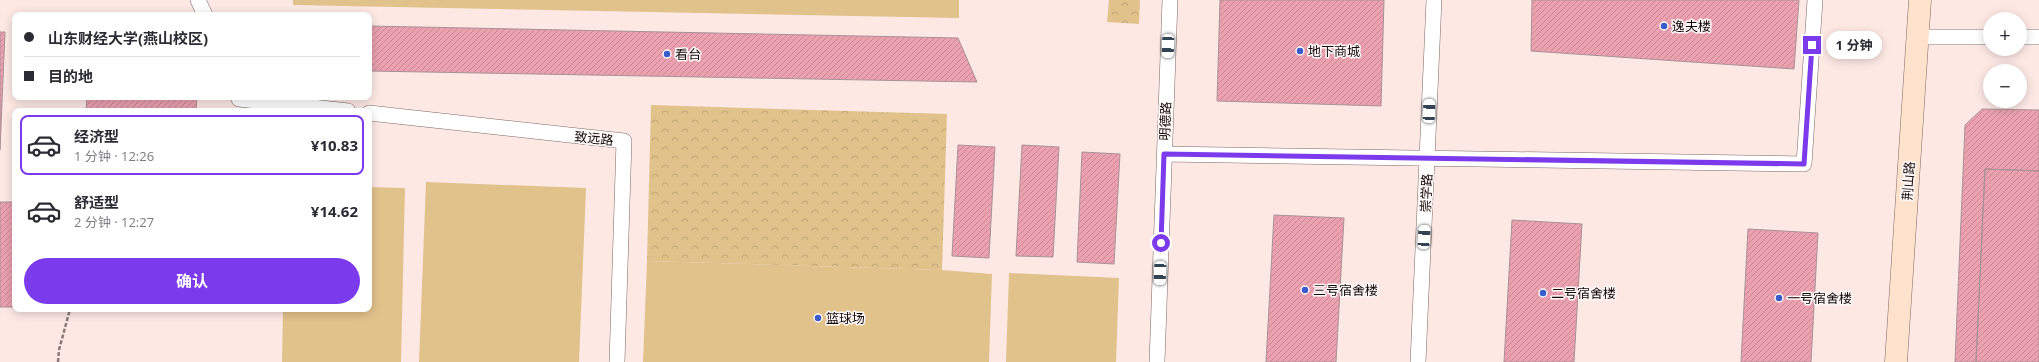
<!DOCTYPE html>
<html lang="zh">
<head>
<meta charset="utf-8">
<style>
  :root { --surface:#fff; --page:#f2f2f3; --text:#2b2b33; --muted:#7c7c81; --line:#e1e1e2; --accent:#7c3aed }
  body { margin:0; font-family:"Open Sans","Noto Sans SC",sans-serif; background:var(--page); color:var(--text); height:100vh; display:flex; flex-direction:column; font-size:15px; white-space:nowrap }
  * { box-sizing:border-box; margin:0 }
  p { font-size:13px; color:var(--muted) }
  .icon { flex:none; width:22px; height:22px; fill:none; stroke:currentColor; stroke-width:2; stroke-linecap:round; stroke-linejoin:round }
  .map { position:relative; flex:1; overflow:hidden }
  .sheet { position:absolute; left:12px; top:108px; width:360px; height:204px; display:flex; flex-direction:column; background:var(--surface); border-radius:8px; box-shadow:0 2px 10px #0003 }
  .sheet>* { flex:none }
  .banner { position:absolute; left:12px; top:12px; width:360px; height:88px; border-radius:8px; box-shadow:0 2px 10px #0003; display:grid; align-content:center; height:88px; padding:0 12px; background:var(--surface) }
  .controls { position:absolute; left:1983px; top:12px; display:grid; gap:8px }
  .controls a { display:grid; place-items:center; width:44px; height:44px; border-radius:50%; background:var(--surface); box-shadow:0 2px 10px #0003; font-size:20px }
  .end { position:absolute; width:18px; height:18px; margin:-9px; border:5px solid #7c3aed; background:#fff; box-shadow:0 0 0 2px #fff }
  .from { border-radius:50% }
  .bubble { position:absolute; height:28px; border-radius:14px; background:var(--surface); box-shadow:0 2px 10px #0003; font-size:13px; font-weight:700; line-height:28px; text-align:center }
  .car { position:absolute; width:12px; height:24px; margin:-12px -6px; border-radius:5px; box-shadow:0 0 3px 1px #0007; background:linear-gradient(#fff 24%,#345 0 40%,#fff 0 76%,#345 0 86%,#fff 0) }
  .banner b { display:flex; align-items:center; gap:14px; height:38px; font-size:15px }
  .banner b+b { border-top:1px solid var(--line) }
  .banner i { width:10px; height:10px; background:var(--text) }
  ul { padding:7px 0 0; list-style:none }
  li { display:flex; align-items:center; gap:12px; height:60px; margin:0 8px 6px; padding:0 4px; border:2px solid transparent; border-radius:8px }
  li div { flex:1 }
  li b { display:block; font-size:15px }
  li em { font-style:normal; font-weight:700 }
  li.on { border-color:var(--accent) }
  li>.icon { width:36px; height:36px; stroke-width:1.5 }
  .button { display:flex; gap:8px; margin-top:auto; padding:8px 12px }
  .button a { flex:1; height:46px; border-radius:24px; background:var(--accent); color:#fff; font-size:16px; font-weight:700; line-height:46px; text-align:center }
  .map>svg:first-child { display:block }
</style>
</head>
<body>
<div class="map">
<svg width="2039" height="362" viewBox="0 0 2039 362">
  <defs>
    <pattern id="forest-crowns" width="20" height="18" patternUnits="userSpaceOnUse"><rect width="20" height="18" fill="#e1c28b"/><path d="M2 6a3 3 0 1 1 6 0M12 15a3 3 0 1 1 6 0" fill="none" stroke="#c0a576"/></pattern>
    <pattern id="building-hatch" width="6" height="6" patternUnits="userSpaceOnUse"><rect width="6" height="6" fill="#eba1af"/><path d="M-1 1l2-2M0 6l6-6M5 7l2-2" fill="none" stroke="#c88995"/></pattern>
  </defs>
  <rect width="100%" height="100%" fill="#fde8e4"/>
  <path fill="url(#forest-crowns)" d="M1109,0h31l-1,24 -32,-2z
    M651,105l296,9 -5,156 -295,-9z"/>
  <path fill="#e1c28b" d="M293,0h666v18l-666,-13z
    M426,182l160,6 -7,174h-160z
    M369,187l36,1 -4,174h-119l1,-53h86z
    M647,261l295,9 50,4 -3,88h-346z
    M1009,273l110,5 -3,84h-110z"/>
  <path fill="url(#building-hatch)" stroke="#a99195" d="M1220,0h164l-3,106 -164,-5z
    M1532,0h267l-5,69 -263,-18z
    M369,26l589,12 19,44 -608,-11z
    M0,32h5l-5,118z
    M87,97h110l-1,14h-110z
    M1982,109l57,1v61l-54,-2 -9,193h-21l10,-237z
    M958,145l37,2 -6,111 -37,-2z
    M1022,145l37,2 -6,110 -37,-1z
    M1082,152l38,2 -6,110 -37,-2z
    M1985,169l54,2v191h-63z
    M0,202h15v105h-15z
    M1274,215l70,3 -8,144h-70z
    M1512,220l70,4 -8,138h-70z
    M1748,229l70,4 -7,129h-70z"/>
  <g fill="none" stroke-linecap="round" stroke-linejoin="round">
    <g stroke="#7e6863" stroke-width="16">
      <path id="lane" d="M198,0l7,15
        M1917,37h73
        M2020,37h19
        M238,97l1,2 109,12
        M369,113l255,28 -7,221
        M1164,154l640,10 11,-164
        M1157,362l13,-362
        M1418,362l16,-362"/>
    </g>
    <g stroke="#7e6863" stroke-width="23">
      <path id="secondary" d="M1896,362l24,-362"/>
    </g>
    <path stroke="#887976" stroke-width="2.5" stroke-dasharray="4 2" stroke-linecap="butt" d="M58,362l1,-12 11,-41"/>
    <use href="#lane" stroke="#fff" stroke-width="15"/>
    <use href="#secondary" stroke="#fee2cc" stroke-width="22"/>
  </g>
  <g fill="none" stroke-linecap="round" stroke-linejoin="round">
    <path stroke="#7c3aed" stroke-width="5" d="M1161,243l3,-89 640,10 8,-119"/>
  </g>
  <g fill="#395ccd" stroke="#fff9f8" stroke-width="1.5">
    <circle cx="1664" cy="26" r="4"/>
    <circle cx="1300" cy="51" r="4"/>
    <circle cx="667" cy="54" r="4"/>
    <circle cx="1305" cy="290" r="4"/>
    <circle cx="1543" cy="293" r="4"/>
    <circle cx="1779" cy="298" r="4"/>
    <circle cx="818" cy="318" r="4"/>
  </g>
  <g text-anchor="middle" stroke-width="3" stroke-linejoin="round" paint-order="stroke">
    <g font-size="13" fill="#120908" stroke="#fff9f8" text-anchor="start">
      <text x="1672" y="31">逸夫楼</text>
      <text x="1308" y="56">地下商城</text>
      <text x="675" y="59">看台</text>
      <text x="1313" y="295">三号宿舍楼</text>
      <text x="1551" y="298">二号宿舍楼</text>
      <text x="1787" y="303">一号宿舍楼</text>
      <text x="826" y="323">篮球场</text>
    </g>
    <g font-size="13" fill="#120908" stroke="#fff9f8">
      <text transform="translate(1165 121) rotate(-88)" y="5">明德路</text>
      <text transform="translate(594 138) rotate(6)" y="5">致远路</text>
      <text transform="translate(1908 181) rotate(-86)" y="5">荆山路</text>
      <text transform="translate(1426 193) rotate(-87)" y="5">崇学路</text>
    </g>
  </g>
</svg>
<div class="controls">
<a>+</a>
<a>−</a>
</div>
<i class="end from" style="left:1161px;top:243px"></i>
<i class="end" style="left:1812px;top:45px"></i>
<div class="bubble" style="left:1826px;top:31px;width:56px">1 分钟</div>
<i class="car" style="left:1168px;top:46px;rotate:182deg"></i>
<i class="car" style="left:1429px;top:111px;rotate:2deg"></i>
<i class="car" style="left:1424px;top:237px;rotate:3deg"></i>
<i class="car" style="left:1160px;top:273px;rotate:182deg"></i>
<div class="banner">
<b><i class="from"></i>山东财经大学(燕山校区)</b>
<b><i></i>目的地</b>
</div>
<section class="sheet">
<ul>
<li class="on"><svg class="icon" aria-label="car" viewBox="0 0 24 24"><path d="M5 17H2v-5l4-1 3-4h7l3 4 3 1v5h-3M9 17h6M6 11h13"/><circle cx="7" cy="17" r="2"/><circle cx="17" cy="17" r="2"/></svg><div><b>经济型</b><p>1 分钟 · 12:26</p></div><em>¥10.83</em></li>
<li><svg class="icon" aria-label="car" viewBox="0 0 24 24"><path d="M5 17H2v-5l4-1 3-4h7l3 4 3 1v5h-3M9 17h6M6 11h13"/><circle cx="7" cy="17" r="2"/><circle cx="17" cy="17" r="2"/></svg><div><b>舒适型</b><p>2 分钟 · 12:27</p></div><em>¥14.62</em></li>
</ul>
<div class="button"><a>确认</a></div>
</section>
</div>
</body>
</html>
